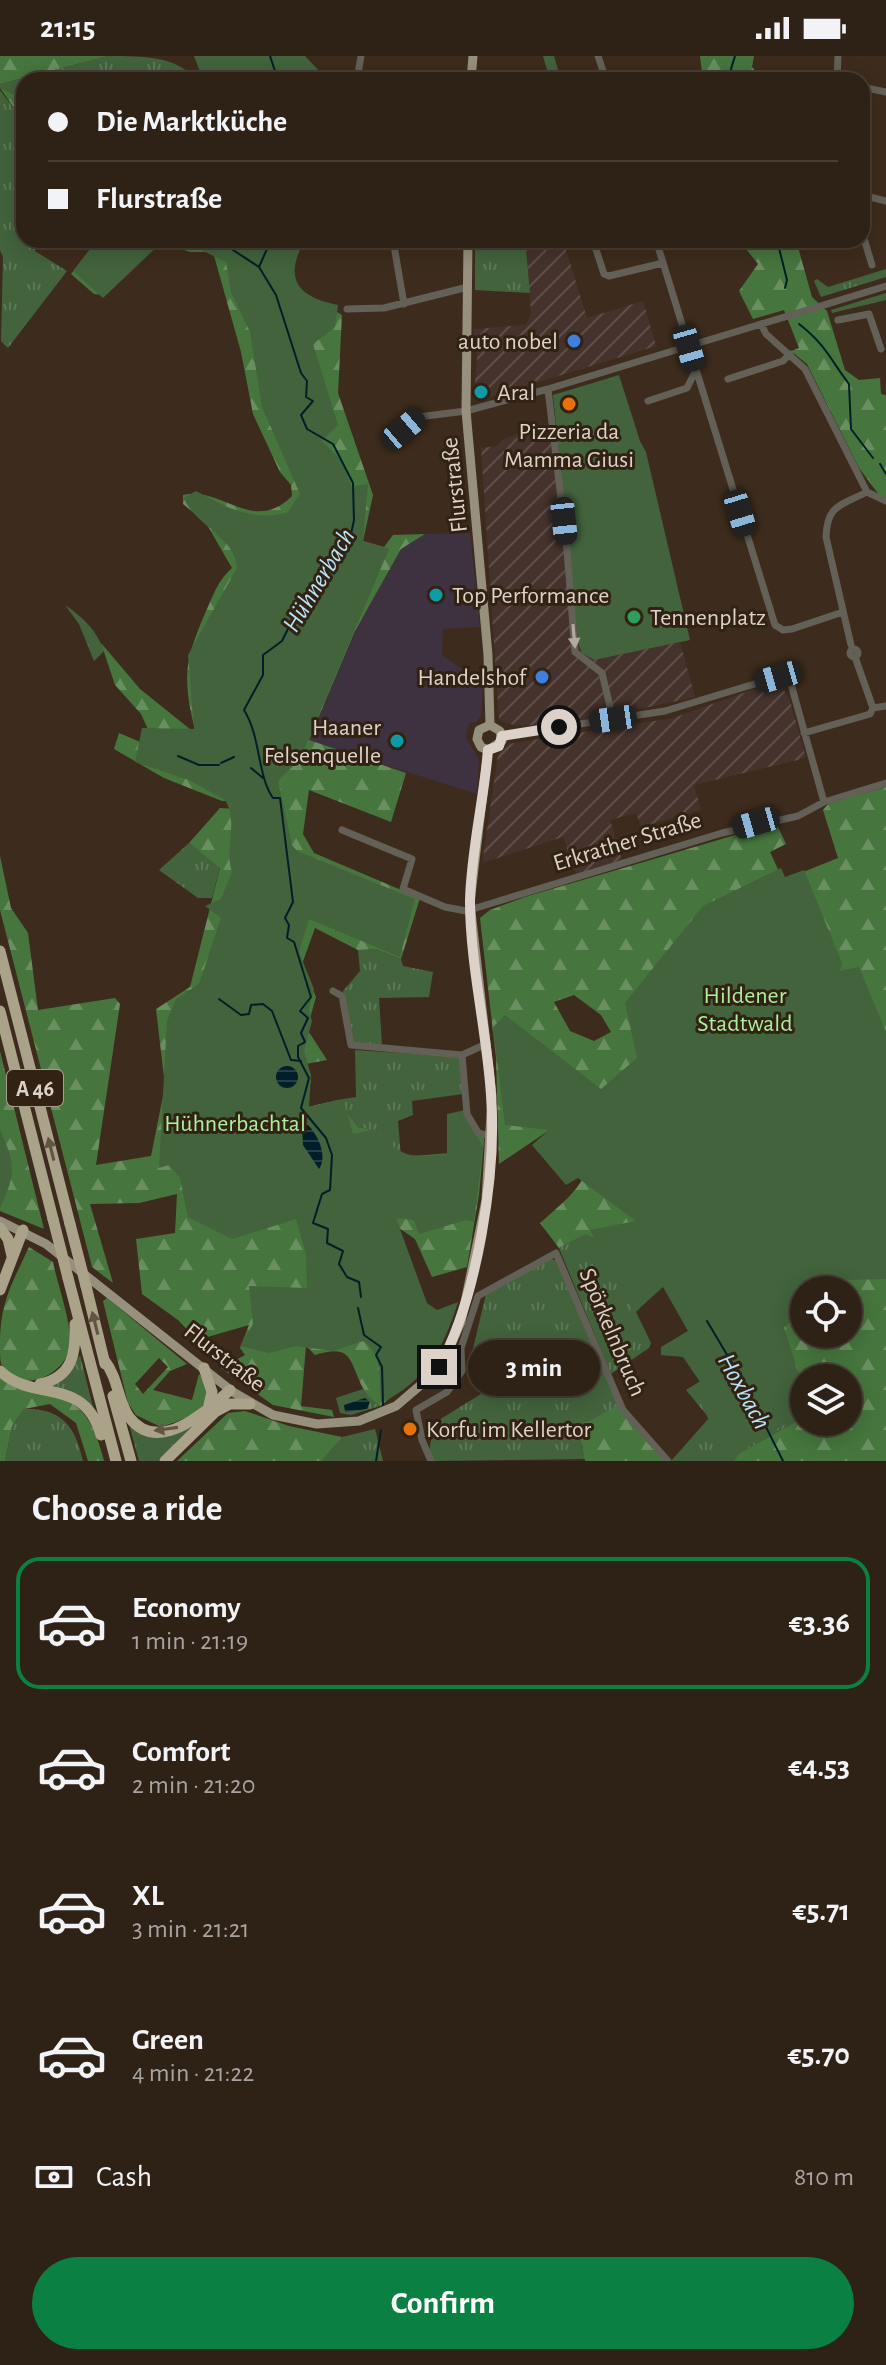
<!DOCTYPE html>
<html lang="en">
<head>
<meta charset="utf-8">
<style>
  :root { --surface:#2e2116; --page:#36291f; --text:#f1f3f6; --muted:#a7a3a1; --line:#493e35; --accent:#0b8043 }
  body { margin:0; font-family:"Alegreya Sans",sans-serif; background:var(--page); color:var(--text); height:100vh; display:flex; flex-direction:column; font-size:30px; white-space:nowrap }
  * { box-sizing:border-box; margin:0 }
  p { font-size:26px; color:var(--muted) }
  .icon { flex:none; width:44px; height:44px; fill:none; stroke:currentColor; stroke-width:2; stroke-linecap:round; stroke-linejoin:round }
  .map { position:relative; height:1405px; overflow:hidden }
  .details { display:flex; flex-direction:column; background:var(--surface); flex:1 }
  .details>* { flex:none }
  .guide { position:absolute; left:16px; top:16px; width:854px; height:176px; border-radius:24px; box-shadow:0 4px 20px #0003,0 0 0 2px var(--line); display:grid; align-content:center; height:176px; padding:0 32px; background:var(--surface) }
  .fabs { position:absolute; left:790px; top:1220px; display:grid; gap:16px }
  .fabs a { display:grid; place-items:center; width:72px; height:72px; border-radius:50%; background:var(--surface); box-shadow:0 4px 20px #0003,0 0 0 2px var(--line); font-size:40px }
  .end { position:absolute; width:36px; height:36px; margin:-18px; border:10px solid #ddd2c9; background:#111; box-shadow:0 0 0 4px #111 }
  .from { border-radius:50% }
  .bubble { position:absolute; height:56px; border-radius:28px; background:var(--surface); box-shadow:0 4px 20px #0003,0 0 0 2px var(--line); font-size:26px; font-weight:700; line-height:56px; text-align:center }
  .car { position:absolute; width:24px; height:48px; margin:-24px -12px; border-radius:10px; box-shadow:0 0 6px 2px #0007; background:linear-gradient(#222 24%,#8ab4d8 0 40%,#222 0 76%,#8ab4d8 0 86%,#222 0) }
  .guide b { display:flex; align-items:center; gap:28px; height:76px; font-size:30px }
  .guide b+b { border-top:2px solid var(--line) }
  .guide i { width:20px; height:20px; background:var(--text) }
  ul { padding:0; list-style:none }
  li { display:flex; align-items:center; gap:24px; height:132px; margin:0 16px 12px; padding:0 16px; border:4px solid transparent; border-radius:24px }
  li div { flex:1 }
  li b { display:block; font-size:30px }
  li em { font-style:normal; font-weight:700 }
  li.on { border-color:var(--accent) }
  li>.icon { width:72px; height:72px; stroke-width:1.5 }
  h2 { padding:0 32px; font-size:36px; line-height:96px }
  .pay { display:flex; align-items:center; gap:20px; height:88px; padding:0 32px; font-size:30px }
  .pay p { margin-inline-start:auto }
  .primary-button { display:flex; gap:16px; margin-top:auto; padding:16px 32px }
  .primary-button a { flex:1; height:92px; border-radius:48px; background:var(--accent); color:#fff; font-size:32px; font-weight:700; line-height:92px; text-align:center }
  .status { display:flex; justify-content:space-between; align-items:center; height:56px; padding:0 40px; background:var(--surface); direction:ltr }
  .status svg { height:22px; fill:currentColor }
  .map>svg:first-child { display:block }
</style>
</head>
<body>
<div class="status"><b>21:15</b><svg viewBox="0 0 49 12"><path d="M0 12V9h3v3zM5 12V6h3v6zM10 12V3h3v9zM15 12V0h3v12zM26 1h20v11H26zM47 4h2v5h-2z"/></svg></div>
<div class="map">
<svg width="886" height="1405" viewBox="0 0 886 1405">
  <defs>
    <pattern id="industrial-furrows" width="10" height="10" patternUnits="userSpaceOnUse" patternTransform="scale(2)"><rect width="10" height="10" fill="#45322c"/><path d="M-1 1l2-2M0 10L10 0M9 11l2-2" fill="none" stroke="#5f4f49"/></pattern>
    <pattern id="grass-tufts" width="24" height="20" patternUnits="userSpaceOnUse" patternTransform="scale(2)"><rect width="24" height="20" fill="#42633c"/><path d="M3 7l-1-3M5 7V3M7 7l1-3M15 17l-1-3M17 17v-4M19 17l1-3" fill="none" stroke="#5d7857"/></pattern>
    <pattern id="forest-firs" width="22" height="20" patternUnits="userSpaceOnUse" patternTransform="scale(2)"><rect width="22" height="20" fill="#46763d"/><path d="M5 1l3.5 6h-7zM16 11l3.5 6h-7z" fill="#698f61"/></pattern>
    <pattern id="water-rules" width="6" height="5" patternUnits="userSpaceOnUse" patternTransform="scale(2)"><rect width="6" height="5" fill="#021f29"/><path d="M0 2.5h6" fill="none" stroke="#263f47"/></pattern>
  </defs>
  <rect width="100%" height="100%" fill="#3d2c1d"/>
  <path fill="#3e3241" d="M470,477l10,94 -37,2 -1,23 1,4 40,27 -2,32 -5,7 -7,1 -3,15 13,21 -2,35 -168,-53 46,-110 46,-82 24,-15z"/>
  <path fill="url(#industrial-furrows)" d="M525,184h38l24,78 56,-17 13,45 -176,54 -6,-6 3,-36 -4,-29 53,-4 5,-12z
    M548,367l16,118 7,103 7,-1 16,17 86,-18 15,55 -88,19 -63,8 -28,2 -17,-6 -18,-272 15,-2 8,-7z
    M781,628l9,17 16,57 -112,27 7,25 -60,17 -5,-14 -26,7 12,40 -46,14 -13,-37 -81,26 16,-108 10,-11 165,-26 87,-31z"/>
  <path fill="url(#grass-tufts)" d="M108,0c33,0 71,0 87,24h-171v19l-24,-11v-4z
    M543,0h11l7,24h-11z
    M0,34l24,32v118h15l-4,11 32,20 -59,77 -7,-7 2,-84 -3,-7z
    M475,184h50l5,53 -55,-3z
    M886,213v8l-65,20 -7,-16 3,-2 11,8z
    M886,237v7l-54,13 -1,-3z
    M65,549c18,12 32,26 39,46l-10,10 -15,-37z
    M189,787l31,24 -8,31h-14l-39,-28z
    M375,893l26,10 2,7 30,6 -4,25 -50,1 3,48 -25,-1 -5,-4 -9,-50 17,-20 -2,-21z
    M355,994l105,7 3,37 -51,7 1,14 -15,6 3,36 -21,-25 -22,-5 -21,-27 19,-3z
    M755,1087l49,246v28l-66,37 -4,7h-63l38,-43 -23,-28 16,-10 -29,-39 32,-21 -30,-48 -39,40 15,31 -2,5 -38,26 -52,-126z
    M551,1203l6,1 61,145 -36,42 6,12 -155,2 -4,-9 5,-29 47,-29 -10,-18v-19l15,-63z
    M80,1299l14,56 -43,-25 14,-9z
    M363,1333l17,17 -29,9 -11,-2 -4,-15z
    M24,1353c38,-1 51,17 59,52h-78l7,-35z
    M129,1368c25,15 41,12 67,1l-37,36h-20z
    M375,1373l8,32h-61l20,-24z"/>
  <path fill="url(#forest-firs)" fill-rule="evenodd" d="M0,0h108l-108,28z
    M700,0h54l-2,11 10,13h-59z
    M0,32l24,11v23z
    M98,184h208l-15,17 6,31 45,27 -4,78 35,102 -10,46 21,6 9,-12 32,-1 -24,15 -46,82 -46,109 97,33 -15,49 -82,-32 -6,44 11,19 106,45 -19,61 -26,-10 -17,1 -43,-22 -13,36 14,33 -9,32 20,31 -21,4 5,17 -7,27 33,-8 21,27 22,5 21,25 50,-4 -2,-29 36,7 -6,64 -12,72 -35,10 -17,-38 -19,-13 8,161 -24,19c-6,-5 -14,-11 -17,-18 -14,-27 -10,-45 -48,-33l-9,-9 -5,60 31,4 2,7 -61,-12 -52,-37 24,-13 -5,-7 9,-23 -52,15 -19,-20 -36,-26 -6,-55 39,-6 2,-39 -38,9 -49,1 23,79 -21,-16 -92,-357v-54l11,52 17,25 10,77 77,-12 5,6 -24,161 55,-9 14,-70 -9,-77 34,-22 30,-119 -31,-25 31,-35 34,2 5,-11 -37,2 -58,-23 -50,-29 5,-16 38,16 -16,-35 -26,-29 -14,-42 39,46 56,45c-14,-55 -12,-73 11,-125 8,-18 11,-28 25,-41l-26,-45 -23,-19v-9c39,-9 70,40 109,1l-1,-11 -11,-13 -27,-58 -12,-62 -28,-100h-23l-32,-11 -55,54 -9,-1 -23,-20z
    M739,184h57l16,57 15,14 18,59 14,10 21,-2 1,16 5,1v109l-27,-36 -52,-104 -16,-13 8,-3 -15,-38 -31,9 -14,-28 19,-27z
    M886,731v674h-152l4,-7 66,-37v5h44v-44h-44v11l-41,-126 -68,-20 -30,32 -79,-41 -27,14 -19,-25c57,-48 50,-52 54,-123l-95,64 -3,-106 -16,-140 10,-8 35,-13 251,-74 10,21 -16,8 13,28 55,-22 -15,-48 6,-7zM574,939l27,20 10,17 -17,9 -24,-10 -16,-29zM804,1234h44v44h-44z
    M0,995l44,178 -44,-18z
    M29,1191l24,15c4,21 20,65 17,84 -4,30 -53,51 -69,18 -1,-5 -1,-13 -1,-18 0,-44 11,-60 29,-99z
    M107,1242l80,66 -17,7 -17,19 39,10 7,-26 9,9c2,31 -22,35 -47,44l-25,-12 -8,-12 -25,-102zM159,1302l9,9 -25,27 -8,-10z
    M0,1322c17,11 29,10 47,15 38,9 48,33 57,68h-16l-12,-38 -26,-19 -26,5 -12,17 -7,35h-5z
    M618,1349l49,56h-82l-6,-34z
    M245,1355l44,15 53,11 -20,24h-145l51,-48z"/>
  <path fill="#42633c" d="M194,0h111l23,24h-125z
    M97,184h208c-21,37 -10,57 33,65l-3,22 -22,17 25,81 -16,16 19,19 13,32 1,-6 13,-2 -5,57 26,8 -89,210 -22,22 14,64 5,6 118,48 -15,58 -91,-38 -10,33 15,37 -5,20 3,12 -8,30 7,24 -2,32 34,-8 10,35 23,-5c25,29 34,29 71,25v-40l18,-4 18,38 -9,74 -8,-2 -47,14 -5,-14 -18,-2 31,85 10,7 21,-8c-14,46 -33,80 -77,101 -2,-22 2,-50 -18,-62l-30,10 -37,-5 -27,7 -29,-7 13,-22 -4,-38 58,2 -1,-34 -10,-35 -64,20 -44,-22 -8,-39 -11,-13 -10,3 8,-147 9,-22 23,-15 22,-66 -16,-12 16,-7 11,-27c-8,-23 7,-50 -7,-72l-36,-20 -54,-18 7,-34 52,1 -6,-74 49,-87c-2,-32 -43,-43 -53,-70l12,-7c32,17 54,30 91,22l13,-19 -38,-87 -12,-75 -19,-40 -5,-30 -29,-14 -35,-6 -59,56 -30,-27z
    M619,319l21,66 6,11 44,188 -96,20 -12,-7 -4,-10 -25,-248z
    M781,812l4,9 19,-7 38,93 -2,8 19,-4 27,65v247l-46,1 -11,10h-25v21l-21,17 2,13 19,46v26l-72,43 -4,-12 -15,-13 -13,-33v-16l-17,-25 -22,-2v-8l27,-16 -25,-44 -29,26 -44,-83 46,-9 -58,-43 -12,7 -34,-40 17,-15 -44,-5 -12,-98 12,-12 96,74 36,-31 -12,-55 78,-97z
    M0,1074c16,35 16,43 0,78z"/>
  <path fill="url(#water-rules)" d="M276 1021a11 11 0 1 1 22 0a11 11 0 1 1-22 0Z
    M308,1069c10,10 20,31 11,44l-16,-24 -1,-19z
    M365,1342l5,4 -3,7 -22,3 -1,-7z"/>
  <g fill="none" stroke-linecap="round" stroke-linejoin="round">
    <path stroke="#021f29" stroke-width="2" d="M270,0l8,24
      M735,24l-4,-11 4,-13
      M230,184l3,10 26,17
      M271,184l-12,27 17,28 25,78 6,8 -1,16 7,4 -12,14 6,14 26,15 20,39 1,37 -3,14 -47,62 -22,45 -19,14v20l-19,35c17,27 13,65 29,88h7l13,104 -8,16 4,7 -2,13 7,4 17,55 -11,14 8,7 -7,15 4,9 -7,4v11l11,21 -8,30 25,30 6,17 -2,35 -8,4 -9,29 15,6 -1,14 16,8 -4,13 8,13 12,5 2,15
      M777,184l10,40 -2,8
      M799,268c27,21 31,35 50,60l2,45 22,29
      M880,408l6,10
      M178,700l21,9h20
      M221,707l13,-6
      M251,712l12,10
      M219,943l22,16 8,-1 2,-9 12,-1 9,7 19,49 10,1
      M358,1252l6,27 17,12 -5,8 6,12 1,38
      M707,1265l38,64 38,76
      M376,1405l5,-31"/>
    <path stroke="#636057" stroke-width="7" d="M598,0l8,24
      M357,24l4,-24
      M837,24l1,-24
      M862,31l24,5
      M862,139l24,6
      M862,176l10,33
      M393,184l11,64
      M593,184l11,34 5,2 54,-13
      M656,184l119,385 8,5 9,-1 51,-17
      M816,190l18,-6
      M347,253l37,-1 84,-21
      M838,264l31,-6 12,35
      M761,268l5,10 39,35 62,123 19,9
      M728,323l55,-18 7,-7
      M548,333l19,161 8,102 27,21 11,46
      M648,345l39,-13 9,-18
      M404,373l14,-12 48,-6 82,-22 338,-103
      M851,589l-25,-108c1,-32 14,-31 41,-45
      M850 597a4 4 0 1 1 8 0a4 4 0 1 1-8 0Z
      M855,601l18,51 13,-2
      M804,677l66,-19 3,-6
      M502,680l163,-25 113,-34 13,7 33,118
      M342,774l70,29 -9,30 42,18 21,4 256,-78 76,-17 26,-14 62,-19
      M333,935l9,5 9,49 111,10
      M486,988l-24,11 5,59 12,20 13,1
      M439,1311l18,13
      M431,1405l-9,-21 -6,-30 31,-18 15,-21 -1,-23 17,-52 78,-43 67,157 45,51"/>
    <path stroke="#96907c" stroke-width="9" d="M471,24l2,-24
      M468,184l-2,171 22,244 2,70
      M488,694l14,-9 -2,-10 -10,-6
      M488,694l-7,-3 -4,-8 2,-9 11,-5
      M0,1165l46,23 187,148 40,23 44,9 42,-3 37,-15 34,-29 20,-30 11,-25 25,-122 6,-104 -22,-193 18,-153"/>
    <path stroke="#aaa38a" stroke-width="11" d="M0,895l70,273
      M0,955l53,208
      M0,1172l8,11 4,17
      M68,1222l48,183
      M86,1230l19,78
      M0,1234l23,-60
      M104,1304c15,19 13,40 25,57 29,39 78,-6 101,-27
      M204,1312l8,24 -4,17
      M0,1315c33,32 84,4 101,64
      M40,1328c33,-7 36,-31 35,-60
      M113,1340l18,65
      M215,1356l15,-8h20
      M165,1405l51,-50"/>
    <path stroke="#aaa38a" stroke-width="11" d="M53,1163l15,59
      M70,1168l16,62"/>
  </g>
  <defs><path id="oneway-solid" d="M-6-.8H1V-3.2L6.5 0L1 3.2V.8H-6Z" transform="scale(2)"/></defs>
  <use fill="#b2aaa1" href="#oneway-solid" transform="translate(574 580) rotate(85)"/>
  <g fill="#625643">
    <use href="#oneway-solid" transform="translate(51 1093) rotate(-104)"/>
    <use href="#oneway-solid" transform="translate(95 1267) rotate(-104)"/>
    <use href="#oneway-solid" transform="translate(166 1373) rotate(172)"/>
  </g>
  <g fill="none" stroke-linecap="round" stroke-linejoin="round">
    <path stroke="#ddd2c9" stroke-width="10" d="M439,1311c38,-68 58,-194 52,-272 -4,-63 -21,-131 -21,-194 1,-50 14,-101 18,-151l11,-4 3,-10 57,-9"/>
  </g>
  <g fill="#3f7fe0" stroke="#322213" stroke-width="3">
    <circle cx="574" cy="285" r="8"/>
    <circle cx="542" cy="621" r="8"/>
  </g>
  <g fill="#0f9aa8" stroke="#322213" stroke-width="3">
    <circle cx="481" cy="336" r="8"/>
    <circle cx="436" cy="539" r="8"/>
    <circle cx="397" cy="685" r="8"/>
  </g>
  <g fill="#e8710a" stroke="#322213" stroke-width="3">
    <circle cx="569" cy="348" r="8"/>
    <circle cx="410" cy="1373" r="8"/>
  </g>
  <circle fill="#2e9e5b" stroke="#322213" stroke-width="3" cx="634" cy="561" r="8"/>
  <g text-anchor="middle" stroke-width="6" stroke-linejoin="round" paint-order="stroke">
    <rect fill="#322213" stroke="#aa9d92" stroke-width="2" x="7" y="1014" width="56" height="36" rx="6"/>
    <g font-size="22" font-weight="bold" fill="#ddd2c9">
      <text x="35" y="1040">A 46</text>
    </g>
    <g font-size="24" fill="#ddd2c9" stroke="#322213" text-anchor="start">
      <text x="558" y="293" text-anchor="end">auto nobel</text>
      <text x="497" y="344">Aral</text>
      <text x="569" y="383" text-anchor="middle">Pizzeria da<tspan x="569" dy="28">Mamma Giusi</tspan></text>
      <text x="452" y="547">Top Performance</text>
      <text x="650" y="569">Tennenplatz</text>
      <text x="526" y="629" text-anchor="end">Handelshof</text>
      <text x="381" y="679" text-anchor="end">Haaner<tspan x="381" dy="28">Felsenquelle</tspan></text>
      <text x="426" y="1381">Korfu im Kellertor</text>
    </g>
    <g font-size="24" fill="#ddd2c9" stroke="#322213">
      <text transform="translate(454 429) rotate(-96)" y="8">Flurstraße</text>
      <text transform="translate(627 785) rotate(-17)" y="8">Erkrather Straße</text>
      <text transform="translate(613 1276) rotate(67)" y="8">Spörkelnbruch</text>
      <text transform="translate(225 1301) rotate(38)" y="8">Flurstraße</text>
    </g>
    <g font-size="24" fill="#a9ef9c" stroke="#322213">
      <text x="745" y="947">Hildener<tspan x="745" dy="28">Stadtwald</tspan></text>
      <text x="235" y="1075">Hühnerbachtal</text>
    </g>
    <g font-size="26" font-style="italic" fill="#b7e3f6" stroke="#322213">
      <text transform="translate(318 524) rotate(-59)" y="9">Hühnerbach</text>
      <text transform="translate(745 1335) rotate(61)" y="9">Hoxbach</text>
    </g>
  </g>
</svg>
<div class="fabs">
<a><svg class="icon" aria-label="locate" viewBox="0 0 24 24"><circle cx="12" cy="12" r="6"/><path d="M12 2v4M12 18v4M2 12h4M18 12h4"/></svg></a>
<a><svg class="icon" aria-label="layers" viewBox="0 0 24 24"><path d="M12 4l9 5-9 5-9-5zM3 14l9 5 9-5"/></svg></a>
</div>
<i class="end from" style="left:559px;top:671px"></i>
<i class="end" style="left:439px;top:1311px"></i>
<div class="bubble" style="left:468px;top:1284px;width:132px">3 min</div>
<i class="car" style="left:689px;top:292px;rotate:164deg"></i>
<i class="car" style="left:404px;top:373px;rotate:50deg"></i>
<i class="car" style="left:740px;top:457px;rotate:163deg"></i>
<i class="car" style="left:564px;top:465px;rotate:174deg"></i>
<i class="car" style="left:778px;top:621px;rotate:254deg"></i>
<i class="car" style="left:613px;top:663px;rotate:262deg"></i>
<i class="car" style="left:756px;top:767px;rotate:254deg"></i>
<div class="guide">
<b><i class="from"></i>Die Marktküche</b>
<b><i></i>Flurstraße</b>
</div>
</div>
<section class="details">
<h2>Choose a ride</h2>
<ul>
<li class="on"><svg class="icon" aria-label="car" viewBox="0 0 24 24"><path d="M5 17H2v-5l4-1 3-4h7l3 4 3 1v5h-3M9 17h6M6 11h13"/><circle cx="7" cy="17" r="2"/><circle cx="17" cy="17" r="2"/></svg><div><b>Economy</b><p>1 min · 21:19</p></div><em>€3.36</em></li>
<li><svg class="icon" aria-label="car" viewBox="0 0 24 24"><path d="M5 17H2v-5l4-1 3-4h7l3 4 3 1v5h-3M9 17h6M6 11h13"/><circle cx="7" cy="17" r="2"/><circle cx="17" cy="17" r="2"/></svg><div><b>Comfort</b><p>2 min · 21:20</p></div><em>€4.53</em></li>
<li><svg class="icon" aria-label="car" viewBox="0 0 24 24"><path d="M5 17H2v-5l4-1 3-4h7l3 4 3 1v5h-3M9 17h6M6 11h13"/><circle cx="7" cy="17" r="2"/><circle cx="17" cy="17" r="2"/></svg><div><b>XL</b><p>3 min · 21:21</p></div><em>€5.71</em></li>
<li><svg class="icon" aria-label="car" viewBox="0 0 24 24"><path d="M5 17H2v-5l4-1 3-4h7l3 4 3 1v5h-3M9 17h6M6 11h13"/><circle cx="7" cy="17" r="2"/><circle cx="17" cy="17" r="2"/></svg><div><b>Green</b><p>4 min · 21:22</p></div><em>€5.70</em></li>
</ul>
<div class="pay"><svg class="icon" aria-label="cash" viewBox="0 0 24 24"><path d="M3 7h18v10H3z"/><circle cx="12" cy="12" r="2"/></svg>Cash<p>810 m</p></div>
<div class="primary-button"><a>Confirm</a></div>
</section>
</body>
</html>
